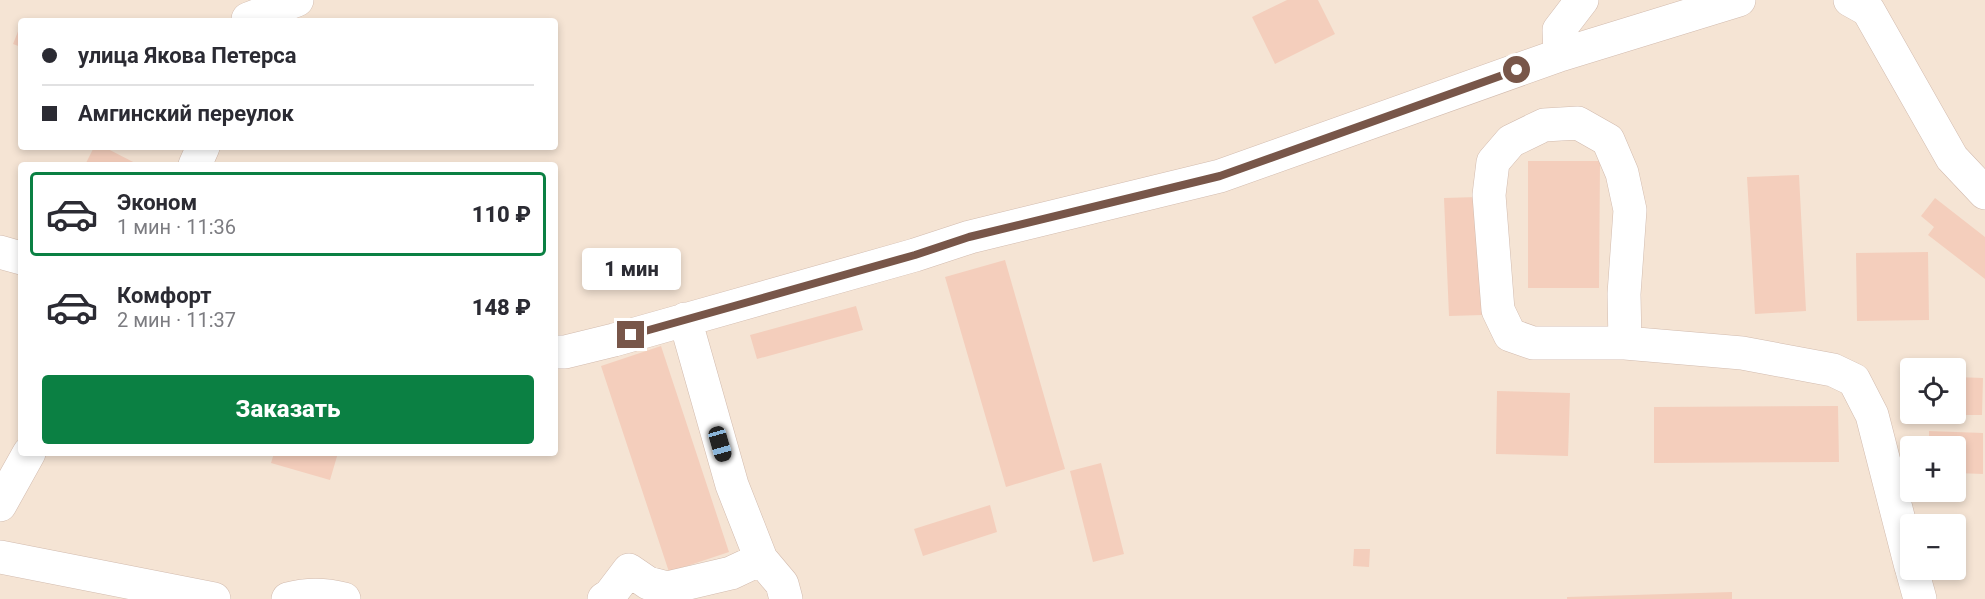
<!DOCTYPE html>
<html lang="ru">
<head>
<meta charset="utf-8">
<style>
  :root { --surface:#fff; --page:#f7f7f7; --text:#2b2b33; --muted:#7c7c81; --line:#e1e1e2; --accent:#0b8043 }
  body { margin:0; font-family:Roboto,sans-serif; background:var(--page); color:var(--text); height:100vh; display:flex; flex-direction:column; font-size:22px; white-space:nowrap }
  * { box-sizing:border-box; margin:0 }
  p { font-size:20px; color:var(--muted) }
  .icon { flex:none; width:33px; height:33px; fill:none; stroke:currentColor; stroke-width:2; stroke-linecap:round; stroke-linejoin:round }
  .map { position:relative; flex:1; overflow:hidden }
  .sheet { position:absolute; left:18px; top:162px; width:540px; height:294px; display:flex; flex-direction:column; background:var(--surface); border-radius:6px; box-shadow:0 3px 9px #0003 }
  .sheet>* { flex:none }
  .hud { position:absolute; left:18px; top:18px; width:540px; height:132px; border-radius:6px; box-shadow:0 3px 9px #0003; display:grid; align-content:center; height:132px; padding:0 24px; background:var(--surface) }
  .fabs { position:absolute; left:1900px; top:358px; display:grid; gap:12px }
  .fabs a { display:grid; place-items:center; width:66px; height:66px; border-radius:6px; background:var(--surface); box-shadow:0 3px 9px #0003; font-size:30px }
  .end { position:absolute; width:27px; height:27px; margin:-14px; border:8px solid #785649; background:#fff; box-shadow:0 0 0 3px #fff }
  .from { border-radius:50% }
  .bubble { position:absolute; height:42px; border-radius:6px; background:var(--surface); box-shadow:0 3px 9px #0003; font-size:20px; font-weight:800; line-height:42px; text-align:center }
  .car { position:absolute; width:18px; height:36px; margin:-18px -9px; border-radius:8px; box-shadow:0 0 4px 2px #0007; background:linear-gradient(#222 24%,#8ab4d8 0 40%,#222 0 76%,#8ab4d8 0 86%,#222 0) }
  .hud b { display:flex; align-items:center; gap:21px; height:57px; font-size:22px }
  .hud b+b { border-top:2px solid var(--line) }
  .hud i { width:15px; height:15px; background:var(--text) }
  ul { padding:10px 0 0; list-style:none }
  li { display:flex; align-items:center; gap:18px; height:84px; margin:0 12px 9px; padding:0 12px; border:3px solid transparent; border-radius:6px }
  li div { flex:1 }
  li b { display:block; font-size:22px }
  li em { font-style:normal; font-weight:800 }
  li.active { border-color:var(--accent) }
  li>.icon { width:54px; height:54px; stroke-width:1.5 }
  .primary-button { display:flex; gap:12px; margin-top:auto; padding:12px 24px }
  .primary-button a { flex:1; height:69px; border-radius:6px; background:var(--accent); color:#fff; font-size:24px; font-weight:800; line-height:69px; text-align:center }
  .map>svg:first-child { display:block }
</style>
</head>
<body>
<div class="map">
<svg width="1985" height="599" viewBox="0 0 1985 599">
  <rect width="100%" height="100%" fill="#fdf2e6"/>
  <path fill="#f5e4d4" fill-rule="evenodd" d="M0,0h1985v599h-1985zM21,21h534v126h-534zM21,165h534v288h-534zM1911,369h45v45h-45zM1911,447h45v45h-45zM1911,525h45v45h-45z"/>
  <path fill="#f4cebc" d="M1287,0h31l17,34 -60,30 -23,-47z
    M21,24v23l-8,-3z
    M94,147h10l35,18h-54z
    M1528,161h72l-1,127h-71z
    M1799,175l7,136 -51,3 -8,-137z
    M1478,197l5,118 -34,1 -5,-118z
    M1935,198l50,39v42l-57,-44 6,-8 -13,-11z
    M1928,252l1,68 -72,1 -1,-68z
    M1005,260l60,209 -59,18 -61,-210z
    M856,306l7,24 -106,29 -7,-24z
    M661,346l68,206 -60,20 -68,-206z
    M1956,377l27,1 -1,37h-26z
    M1497,391l73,2 -2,63 -72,-2z
    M1838,406l1,56 -185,1v-56z
    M1929,431l54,2v41l-27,-1v-26h-27z
    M274,453h64l-8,27 -59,-17z
    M1101,463l23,91 -31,8 -23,-91z
    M990,505l7,27 -74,24 -9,-27z
    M1354,549h16l-1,18 -16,-1z
    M1732,592v7h-165v-2z"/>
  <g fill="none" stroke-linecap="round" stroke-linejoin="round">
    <g stroke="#d2bbae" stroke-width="34">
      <path id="minor" d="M1850,0l18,10 84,148 33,35
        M248,19l49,-19
        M1560,55l179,-55
        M195,165l8,-18
        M0,252l21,6
        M1625,343l-1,-49 6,-84 -8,-37 -14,-33 -30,-17 -34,2 -33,16 -18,21 -4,33 9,115 12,25 23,8h92l117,10 91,17 21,10 18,35 39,152
        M555,352h10l49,-12 301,-85 55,-18 250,-61 340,-121 -1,-25 23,-30
        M0,505l29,-52
        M0,557l214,42
        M761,559l21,25 4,15
        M1912,570l8,29
        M288,599c18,-5 37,-5 56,0
        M604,599l6,-4 19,-25 19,13 19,5 64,-15 30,-14 -29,-74 -47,-166"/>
    </g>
    <use href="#minor" stroke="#fff" stroke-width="33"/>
  </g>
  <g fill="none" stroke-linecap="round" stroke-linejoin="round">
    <path stroke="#785649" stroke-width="8" d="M631,335l284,-80 54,-18 251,-61 297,-106"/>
  </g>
</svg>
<div class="fabs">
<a><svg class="icon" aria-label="locate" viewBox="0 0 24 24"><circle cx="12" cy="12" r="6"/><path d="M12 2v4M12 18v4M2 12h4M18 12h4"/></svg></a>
<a>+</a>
<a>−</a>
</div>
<i class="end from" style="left:1517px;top:70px"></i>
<i class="end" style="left:631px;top:335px"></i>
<div class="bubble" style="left:582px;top:248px;width:99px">1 мин</div>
<i class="car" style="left:720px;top:444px;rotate:164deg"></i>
<div class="hud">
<b><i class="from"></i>улица Якова Петерса</b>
<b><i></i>Амгинский переулок</b>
</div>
<section class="sheet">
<ul>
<li class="active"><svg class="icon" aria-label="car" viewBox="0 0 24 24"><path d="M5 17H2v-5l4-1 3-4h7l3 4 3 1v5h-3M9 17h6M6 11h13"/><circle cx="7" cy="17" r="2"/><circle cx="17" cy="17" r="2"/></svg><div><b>Эконом</b><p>1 мин · 11:36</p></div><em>110 ₽</em></li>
<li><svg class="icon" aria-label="car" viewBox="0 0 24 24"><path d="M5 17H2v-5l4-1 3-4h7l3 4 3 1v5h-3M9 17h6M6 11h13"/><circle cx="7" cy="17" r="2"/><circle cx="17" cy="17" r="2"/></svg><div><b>Комфорт</b><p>2 мин · 11:37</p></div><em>148 ₽</em></li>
</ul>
<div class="primary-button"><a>Заказать</a></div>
</section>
</div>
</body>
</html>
